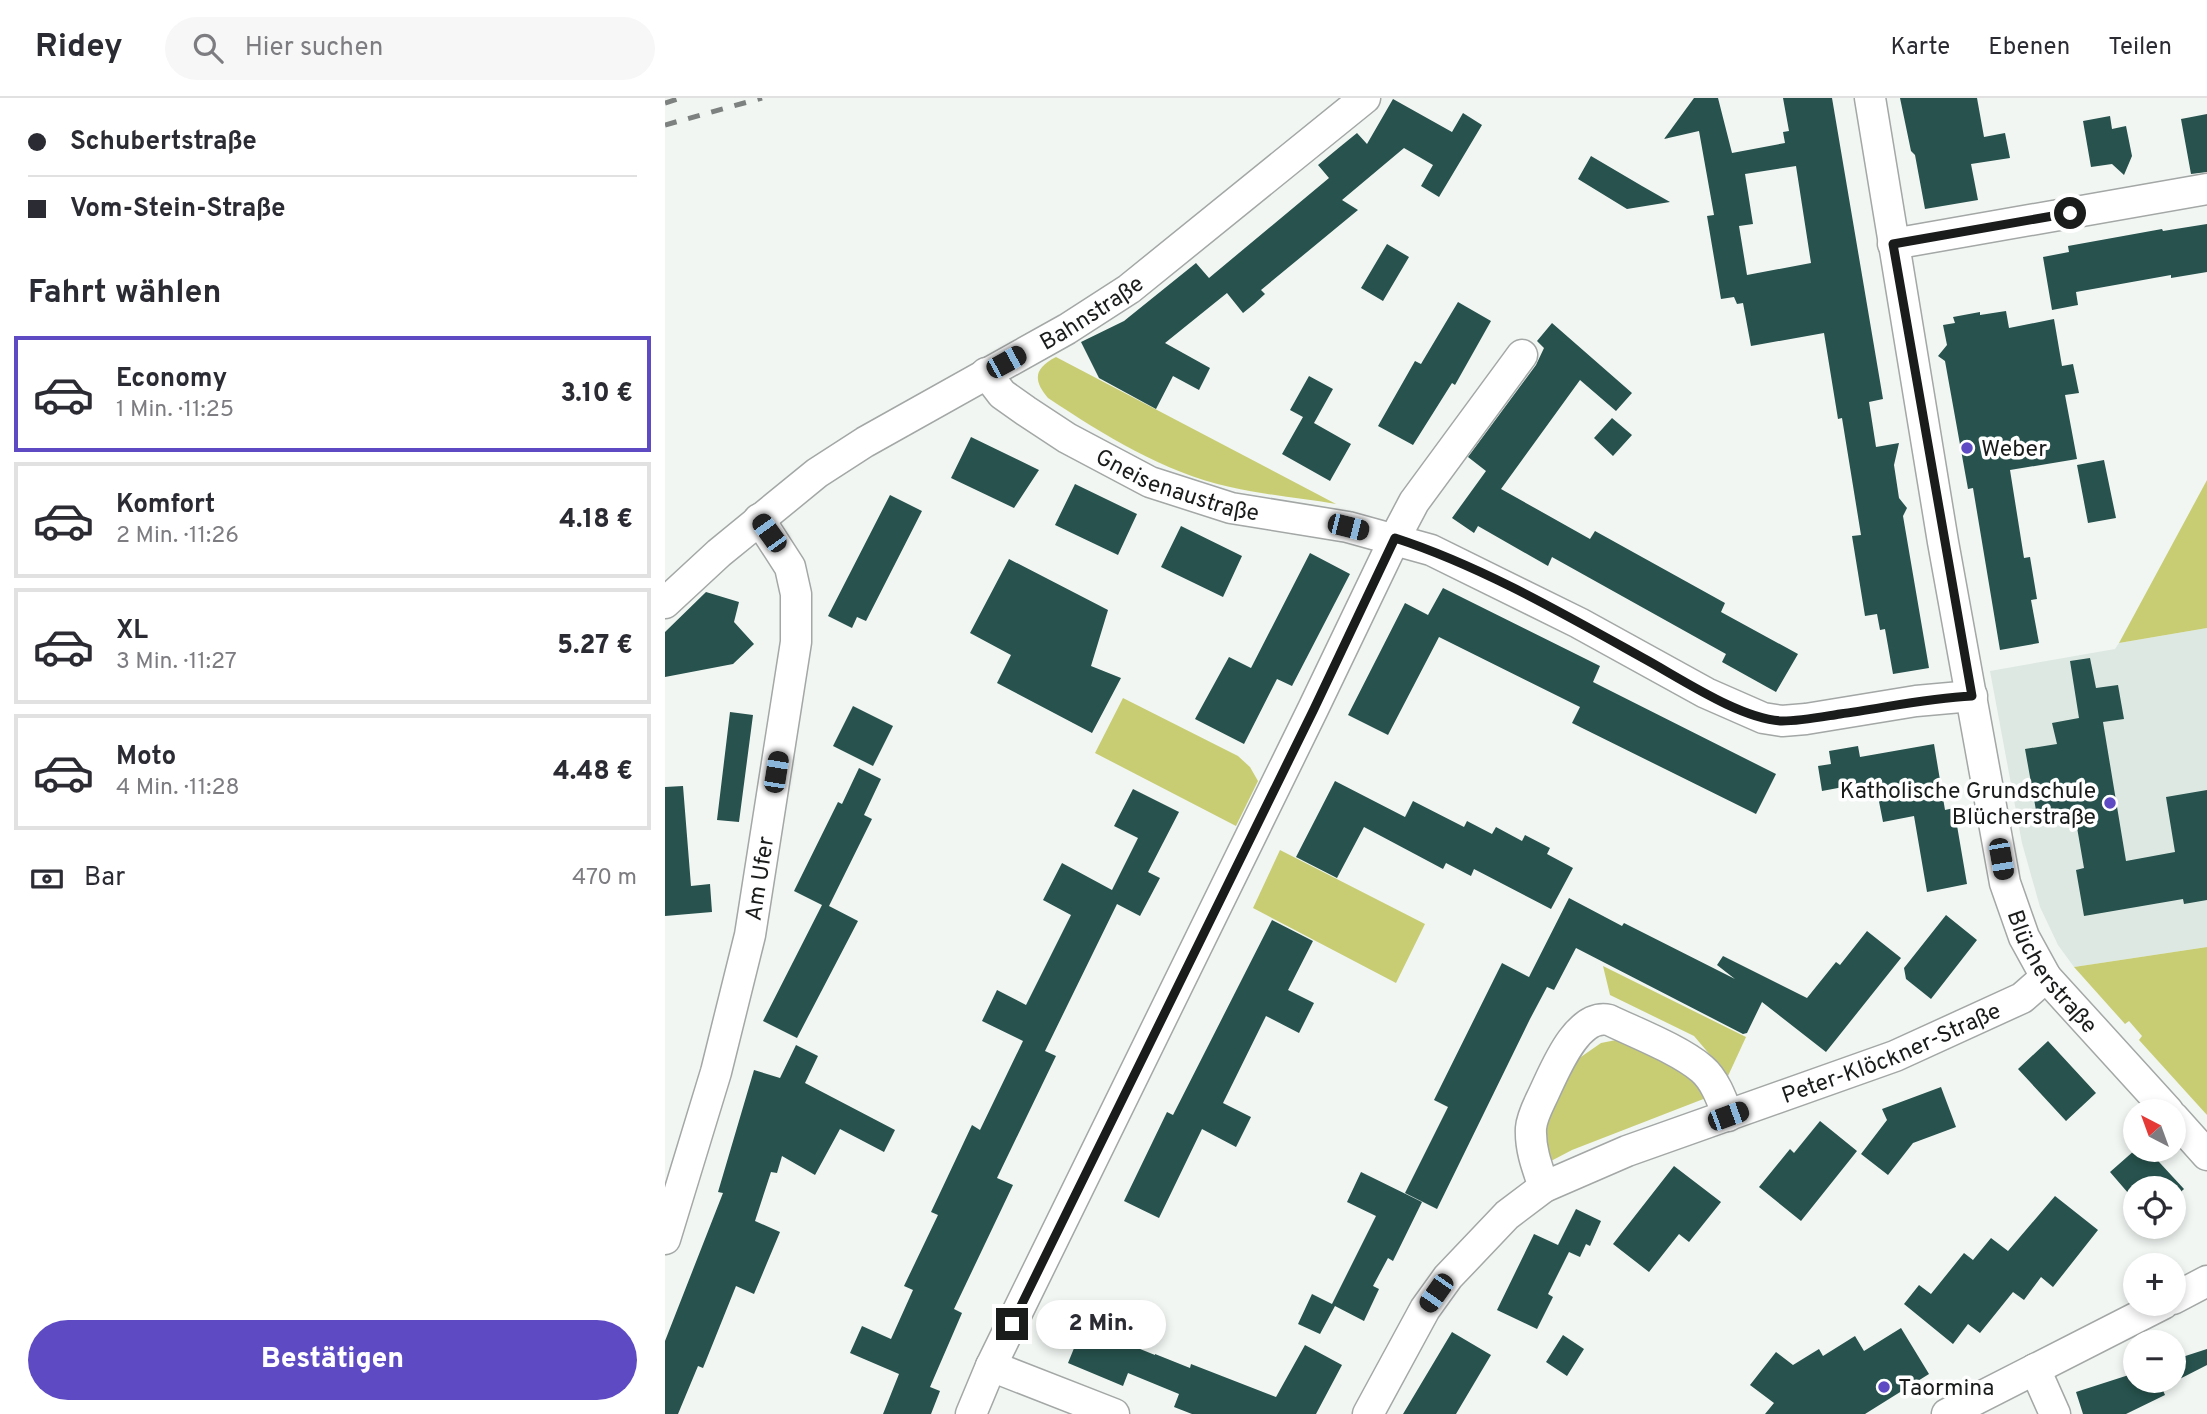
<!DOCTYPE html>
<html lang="de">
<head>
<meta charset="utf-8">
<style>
  :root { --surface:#fff; --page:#f7f7f7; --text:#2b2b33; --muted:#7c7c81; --line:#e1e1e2; --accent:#5e4bc4 }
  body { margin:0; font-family:Overpass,sans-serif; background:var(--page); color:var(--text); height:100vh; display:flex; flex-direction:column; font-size:26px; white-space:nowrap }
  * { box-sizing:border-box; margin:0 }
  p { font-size:23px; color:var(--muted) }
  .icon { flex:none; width:38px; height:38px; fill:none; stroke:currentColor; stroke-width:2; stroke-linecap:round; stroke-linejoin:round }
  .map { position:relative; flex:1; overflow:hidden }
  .side { display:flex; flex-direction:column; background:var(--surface); width:665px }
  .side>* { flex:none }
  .hud { display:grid; align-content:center; height:154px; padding:0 28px; background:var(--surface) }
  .needle { width:46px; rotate:319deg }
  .tools { position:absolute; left:1458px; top:1001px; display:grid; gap:14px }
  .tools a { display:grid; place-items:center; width:63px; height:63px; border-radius:50%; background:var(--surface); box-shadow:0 4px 10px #0003; font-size:35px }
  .end { position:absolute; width:32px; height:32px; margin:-16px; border:9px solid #1a1c1b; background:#fff; box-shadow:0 0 0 4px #fff }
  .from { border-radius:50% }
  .bubble { position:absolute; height:49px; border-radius:24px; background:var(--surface); box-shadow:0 4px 10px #0003; font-size:23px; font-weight:800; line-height:49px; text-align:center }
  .car { position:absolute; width:21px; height:42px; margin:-21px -10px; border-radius:9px; box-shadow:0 0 5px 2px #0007; background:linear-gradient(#222 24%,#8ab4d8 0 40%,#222 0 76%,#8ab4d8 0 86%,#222 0) }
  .hud b { display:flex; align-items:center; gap:24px; height:66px; font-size:26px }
  .hud b+b { border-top:2px solid var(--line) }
  .hud i { width:18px; height:18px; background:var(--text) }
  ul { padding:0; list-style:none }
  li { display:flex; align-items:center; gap:21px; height:116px; margin:0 14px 10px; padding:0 14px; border:4px solid var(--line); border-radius:0px }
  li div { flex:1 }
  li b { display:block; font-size:26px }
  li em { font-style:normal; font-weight:800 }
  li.selected { border-color:var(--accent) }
  li>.icon { width:63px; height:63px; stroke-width:1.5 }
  h2 { padding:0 28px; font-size:32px; line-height:84px }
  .pay { display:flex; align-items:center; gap:18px; height:77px; padding:0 28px; font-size:26px }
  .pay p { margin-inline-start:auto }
  .primary-button { display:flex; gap:14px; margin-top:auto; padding:14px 28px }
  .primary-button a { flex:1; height:80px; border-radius:42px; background:var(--accent); color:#fff; font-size:28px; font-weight:800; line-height:80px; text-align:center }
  header { display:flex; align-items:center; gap:42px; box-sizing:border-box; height:98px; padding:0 35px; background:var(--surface); border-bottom:2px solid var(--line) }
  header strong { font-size:33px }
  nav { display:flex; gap:38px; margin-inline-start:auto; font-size:24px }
  .search { width:490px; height:63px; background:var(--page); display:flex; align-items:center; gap:18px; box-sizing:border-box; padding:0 24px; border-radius:38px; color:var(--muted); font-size:26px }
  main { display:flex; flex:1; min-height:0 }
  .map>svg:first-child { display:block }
</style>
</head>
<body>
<header>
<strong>Ridey</strong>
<div class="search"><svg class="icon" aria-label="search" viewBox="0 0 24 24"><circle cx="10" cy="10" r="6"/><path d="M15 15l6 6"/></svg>Hier suchen</div>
<nav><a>Karte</a><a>Ebenen</a><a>Teilen</a></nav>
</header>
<main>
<section class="side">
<div class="hud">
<b><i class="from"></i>Schubertstraße</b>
<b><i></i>Vom-Stein-Straße</b>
</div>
<h2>Fahrt wählen</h2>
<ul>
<li class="selected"><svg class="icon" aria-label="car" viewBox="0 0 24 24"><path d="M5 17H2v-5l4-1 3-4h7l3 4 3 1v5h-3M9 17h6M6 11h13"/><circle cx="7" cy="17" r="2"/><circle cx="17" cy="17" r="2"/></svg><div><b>Economy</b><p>1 Min. · 11:25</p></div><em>3.10 €</em></li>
<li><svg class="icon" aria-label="car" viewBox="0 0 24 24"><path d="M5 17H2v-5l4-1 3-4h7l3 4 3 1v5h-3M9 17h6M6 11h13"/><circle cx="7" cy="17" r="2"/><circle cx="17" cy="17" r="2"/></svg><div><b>Komfort</b><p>2 Min. · 11:26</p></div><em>4.18 €</em></li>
<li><svg class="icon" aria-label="car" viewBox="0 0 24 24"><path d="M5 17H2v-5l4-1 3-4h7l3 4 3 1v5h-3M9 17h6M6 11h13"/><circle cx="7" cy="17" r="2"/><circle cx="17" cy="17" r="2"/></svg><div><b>XL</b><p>3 Min. · 11:27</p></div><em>5.27 €</em></li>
<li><svg class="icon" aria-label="car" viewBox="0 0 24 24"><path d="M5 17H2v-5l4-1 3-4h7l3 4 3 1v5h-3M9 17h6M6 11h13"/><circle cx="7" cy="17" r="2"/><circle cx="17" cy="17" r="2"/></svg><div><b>Moto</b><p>4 Min. · 11:28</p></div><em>4.48 €</em></li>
</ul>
<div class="pay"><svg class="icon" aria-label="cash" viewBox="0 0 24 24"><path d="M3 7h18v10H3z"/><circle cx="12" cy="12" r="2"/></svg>Bar<p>470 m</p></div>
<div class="primary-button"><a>Bestätigen</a></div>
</section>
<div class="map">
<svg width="1542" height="1316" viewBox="0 0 1542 1316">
  <rect width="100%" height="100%" fill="#f1f6f3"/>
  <path fill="#dde8e2" d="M1542,530v319l-133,20 -16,-22 -18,-38 -18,-64 -32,-172 125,-22 4,-6z"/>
  <path fill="#c8cd74" d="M391,259l263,138 17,9c-35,-6 -71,-9 -106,-17 -67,-15 -126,-52 -182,-89 -16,-19 -13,-30 8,-41z
    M1542,382v148l-88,15z
    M458,600l115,58 12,11 8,14 -22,45 -141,-73z
    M615,752l145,74 -29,59 -143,-75z
    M1542,849v168l-68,-75 3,-4 -13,-15 -4,3 -51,-57z
    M938,868l143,71 -18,39 -34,-40 -84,-41z
    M956,941l72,32 13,27 -134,52 -21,11 -8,-12 5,-37 27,-51 26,-18z"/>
  <path fill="#27524d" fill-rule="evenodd" d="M1029,0h24l14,55 53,-10 -2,-11 6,-1 -6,-33h49l51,301 -14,3 7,45 23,-4 -5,22 5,33 8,10 -4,8 26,152 -36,6 -8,-45 -5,1 -3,-16 -12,2 -13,-80 9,-1 -19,-117 -4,1 -14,-86 -73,13 -8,-43 -6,1 -3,-7 -13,2 -14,-83 7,-1 -15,-84 -35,8zM1131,68l15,97 -64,12 -8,-49 14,-2 -8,-50z
    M1235,0h77l7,39 21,-4 5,25 -39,6 7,36 -53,9 -10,-54 -4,-4z
    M728,1l59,33 11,-19 19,12 -43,72 -18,-11 12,-21 -29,-17 -62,52 16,10 -97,80 4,4 -11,10 -11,9 -16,-20 -62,50 45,25 -11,22 -26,-14 -17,33 -57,-31 -18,-36 43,-21 72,-58 13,15 120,-100 -11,-13 23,-19 16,-13 10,11z
    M1542,16v58l-16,2 -10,-55z
    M1445,18l2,13 14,-3 6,30 -8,19 -12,-11 -21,3 -8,-46z
    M926,58l51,30 28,16 -43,7 -49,-30z
    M1542,126v48l-36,6v-3l-95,17 2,13 -26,5 -9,-53 26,-5 -1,-6 94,-17 1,2z
    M722,146l22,13 -26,44 -22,-13z
    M793,204l33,19 -36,64 -3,-2 -39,62 -35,-19 37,-65 6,3z
    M1341,213l3,17 45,-9 8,47 11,-2 6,29 -14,2 12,64 -67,11 14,88 6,-1 7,42 -6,1 8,43 -39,7 -27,-162 -5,1 -23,-128 -7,-5 9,-11 -4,-20 12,-2 -2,-6 27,-5v3z
    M887,225l80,70 -16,18 -36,-31 -79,109 89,50 5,-8 130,72 -4,9 77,42 -22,38 -54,-30 4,-8 -174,-97 -4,9 -70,-40 -4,7 -22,-15 34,-47 -18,-14 68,-92 8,-17 -7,-7z
    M644,278l24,13 -19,34 37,21 -21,37 -48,-27 21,-37 -13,-7z
    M947,320l20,17 -19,21 -19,-18z
    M306,339l68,33 -25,38 -63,-30z
    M1439,362l12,58 -28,5 -11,-58z
    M410,386l62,30 -19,41 -63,-30z
    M225,397l32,16 -56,110 -9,-4 -5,11 -24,-12z
    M516,428l61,30 -19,41 -62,-30z
    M645,455l40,21 -58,112 -15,-7 -33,65 -49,-25 34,-62 22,11z
    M344,461l99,51 -17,56 30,12 -29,55 -95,-50 14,-28 -41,-22z
    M778,490l157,78 -7,16 183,92 -20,40 -184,-91 8,-16 -141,-70 -51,98 -40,-20 57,-112 23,12z
    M41,494l33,10 -5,20 20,22 -21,20 -68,13v-45z
    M1425,560l6,30 22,-3 6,34 -21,3 23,139 49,-9 -9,-55 41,-7v110l-23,4 -1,-5 -99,17 -8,-46 8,-2 -10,-58 -37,6 -12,-67 32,-5 -5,-21 27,-5 -9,-57z
    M188,608l40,20 -20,40 -40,-20z
    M65,614l23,3 -14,107 -22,-2z
    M1269,646l11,66 9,-2 13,76 -40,8 -13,-76 -31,6 -8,-41 -53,10 -4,-25 13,-2 -2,-13 29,-5 2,11z
    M194,670l22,11 -17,36 8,4 -43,87 29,15 -61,117 -34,-17 59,-116 -28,-14 44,-89 4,2z
    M670,683l70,36 8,-16 51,26 3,-6 25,13 4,-7 26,14 3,-6 25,13 -3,6 26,14 -22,41 -77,-40 -3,7 -25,-13 -3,6 -79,-42 -27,51 -41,-21z
    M18,688l8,100 19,-2 2,28 -47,4v-129z
    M468,691l46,23 -31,60 12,6 -20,38 -23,-12 -72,147 11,5 -59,122 16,7 -59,124 8,4 -32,74 10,4 -9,23h-48l16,-40 -49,-21 12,-27 29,13 22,-49 -9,-4 34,-71 -7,-3 41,-87 8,5 43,-89 -41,-20 15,-31 29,15 45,-90 -28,-15 19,-37 50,27 26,-52 -24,-12z
    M904,800l53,28 2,-3 111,56 -18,-14 6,-9 84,42 29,-36 4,3 27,-34 34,27 -75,94 -64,-50 -15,31 -4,1 -167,-86 -22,42 -7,-3 -17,32 -93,190 -32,-16 43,-86 -14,-7 68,-137 27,14z
    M1281,817l31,25 -46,59 -25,-20 -2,-11z
    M607,822l41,21 -25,49 26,13 -15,30 -33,-17 -43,87 28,14 -15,30 -34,-18 -43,89 -35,-17 43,-89 6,3z
    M1383,943l48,52 -30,28 -48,-52z
    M131,947l22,11 -13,27 90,47 -11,22 -44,-23 -25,46 -33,-19 -5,17 -6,-1 -16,49 25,11 -26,62 -18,-8 -33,82 -5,-2 -20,48h-13v-73l58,-148 -5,-1 36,-122 26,8z
    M1276,989l15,40 -43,16 -25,32 -27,-21 26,-34 -5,-11z
    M1155,1023l37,30 -56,70 -42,-34 31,-38 4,4z
    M1470,1052h13l36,39 -11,10v-11h-38v13l-25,-29z
    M1009,1068l47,36 -32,40 -10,-8 -30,38 -36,-28z
    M696,1074l61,30 -29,59 -5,-3 -15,28 6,3 -15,32 -29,-15 -15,28 -22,-10 14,-30 20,10 44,-88 -29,-14z
    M1390,1098l43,34 -45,57 -12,-10 -17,23 -11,-8 -33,41 -12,-9 -15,20 -49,-40 15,-19 12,9 33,-41 9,7 18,-22 17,13z
    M911,1111l25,12 -11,25 -4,-2 -6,13 -11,-5 -21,42 5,3 -16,32 -40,-19 37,-76 24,11z
    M418,1228l72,29v-1l35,14 1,-4 85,33 29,-52 37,20 -26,49h-124l-18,-7 5,-13 -51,-21 -5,13 -55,-23z
    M1236,1230l28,46 -64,40h-100l9,-11 -24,-18 26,-33 17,13 26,-16 4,7 32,-20 9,15z
    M787,1234l39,23 -19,32 -16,27h-53z
    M898,1237l21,14 -17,27 -21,-14z
    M1542,1251v16l-45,23 3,7 -39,19h-43l-7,-22 59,-19v8h38v-21z"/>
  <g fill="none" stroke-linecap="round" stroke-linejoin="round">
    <g stroke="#a3a7a5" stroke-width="33">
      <g id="minor">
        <path id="s1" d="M1205,0l73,444 62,341 19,54 22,40 122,134"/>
        <path d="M1228,146l314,-55"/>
        <path id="s2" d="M321,275l16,21 24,17 41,27 83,44 81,26 117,19 83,23 148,73 127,70 57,25 19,3 24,-2 110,-18 56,-5"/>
        <path id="s3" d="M0,505l54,-50 98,-80 48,-31 202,-113 62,-40 236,-191"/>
        <path d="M1508,1019l34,38"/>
        <path d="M879,1089c-7,-20 -14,-38 -13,-59 1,-12 8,-24 13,-35 11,-23 33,-80 65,-73 27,13 71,30 93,49 13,11 20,31 26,47"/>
        <path id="s4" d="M0,1141l51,-167 34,-137 46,-293v-48l-6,-27 -31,-48"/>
        <path d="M1508,1201l34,-18"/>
        <path d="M326,1268l123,48"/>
        <path d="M1370,1271l20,45"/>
        <path d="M306,1316l20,-48 322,-657 82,-171 19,-36 108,-147"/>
        <path id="s5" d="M703,1316l57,-105 23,-32 59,-62 37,-28 83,-36 268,-95 127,-58 24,-21"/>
        <path d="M1282,1316l216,-110"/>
      </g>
    </g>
    <use href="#minor" stroke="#fff" stroke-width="30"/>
    <path stroke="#7d817f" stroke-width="5" stroke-dasharray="12 12" stroke-linecap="butt" d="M0,5l16,-5
      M0,27l97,-27"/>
  </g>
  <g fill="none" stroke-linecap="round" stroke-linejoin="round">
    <path stroke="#1a1c1b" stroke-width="9" d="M347,1226l302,-615 81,-171c86,28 169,76 248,120 37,20 97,61 139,63 19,0 39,-4 58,-7 44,-6 87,-16 132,-18l-79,-452 177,-31"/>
  </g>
  <g fill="#5e4bc4" stroke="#fff" stroke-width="2.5">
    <circle cx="1302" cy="350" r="7"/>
    <circle cx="1445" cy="705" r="7"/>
    <circle cx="1219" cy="1289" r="7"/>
  </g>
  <g text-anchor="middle" stroke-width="7" stroke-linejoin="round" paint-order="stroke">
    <g font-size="23" fill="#1a1c1b" stroke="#fff">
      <text dy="8" stroke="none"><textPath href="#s3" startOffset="518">Bahnstraße</textPath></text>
      <text dy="8" stroke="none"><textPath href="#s2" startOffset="226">Gneisenaustraße</textPath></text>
      <text dy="8" stroke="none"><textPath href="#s4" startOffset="373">Am Ufer</textPath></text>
      <text dy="8" stroke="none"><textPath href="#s1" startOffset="898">Blücherstraße</textPath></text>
      <text dy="8" stroke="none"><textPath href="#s5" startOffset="663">Peter-Klöckner-Straße</textPath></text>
    </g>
    <g font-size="23" fill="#1a1c1b" stroke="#fff" text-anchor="start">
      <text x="1316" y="358">Weber</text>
      <text x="1431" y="700" text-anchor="end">Katholische Grundschule<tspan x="1431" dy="26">Blücherstraße</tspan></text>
      <text x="1233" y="1297">Taormina</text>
    </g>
  </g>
</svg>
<div class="tools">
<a><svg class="needle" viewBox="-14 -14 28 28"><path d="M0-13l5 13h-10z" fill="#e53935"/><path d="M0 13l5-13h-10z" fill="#7c7c81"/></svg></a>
<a><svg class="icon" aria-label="locate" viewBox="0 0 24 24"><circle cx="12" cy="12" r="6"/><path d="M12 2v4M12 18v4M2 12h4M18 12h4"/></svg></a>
<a>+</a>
<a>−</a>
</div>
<i class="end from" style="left:1405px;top:115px"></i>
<i class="end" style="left:347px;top:1226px"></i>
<div class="bubble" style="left:371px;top:1202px;width:130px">2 Min.</div>
<i class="car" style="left:341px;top:264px;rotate:61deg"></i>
<i class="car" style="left:683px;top:429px;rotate:104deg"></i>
<i class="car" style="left:104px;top:435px;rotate:324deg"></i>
<i class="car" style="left:111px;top:674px;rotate:9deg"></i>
<i class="car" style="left:1336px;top:761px;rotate:170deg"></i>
<i class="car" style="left:1063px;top:1018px;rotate:70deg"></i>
<i class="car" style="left:771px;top:1195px;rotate:215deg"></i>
</div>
</main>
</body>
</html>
